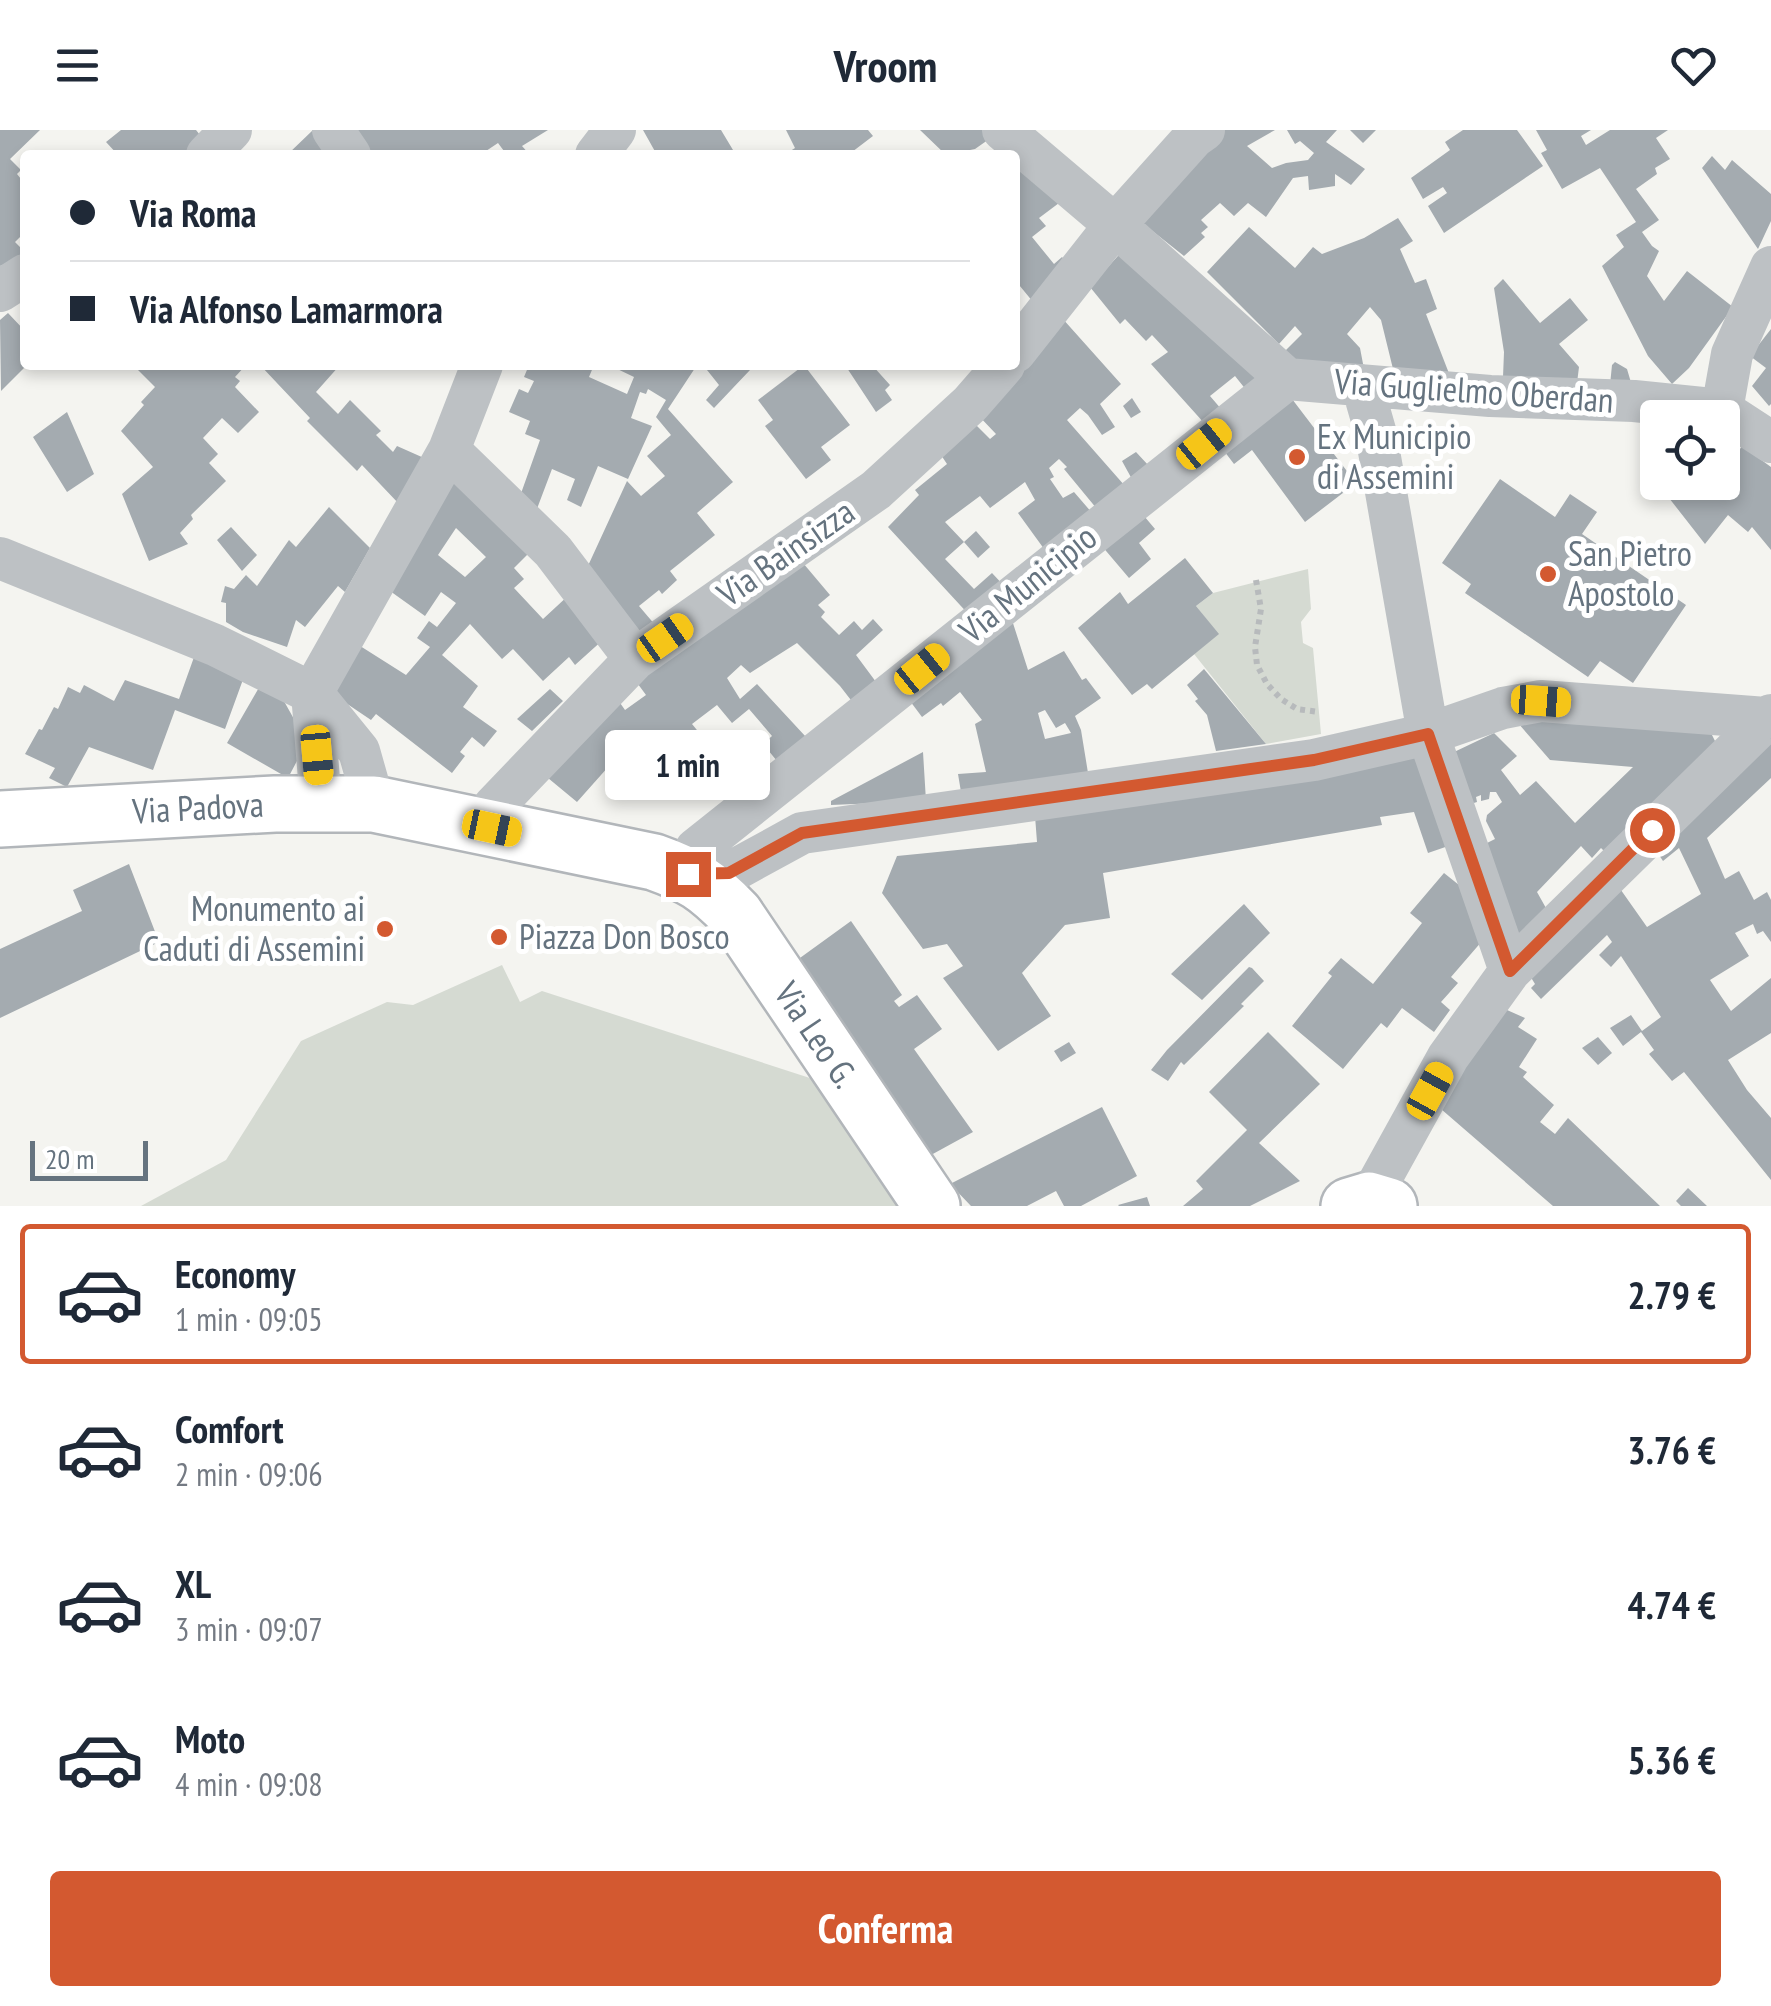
<!DOCTYPE html>
<html lang="it">
<head>
<meta charset="utf-8">
<style>
  :root { --surface:#fff; --page:#f2f2f3; --text:#1f2937; --muted:#747a83; --line:#e0e1e3; --accent:#d35930 }
  body { margin:0; font-family:"PT Sans Narrow",sans-serif; background:var(--page); color:var(--text); height:100vh; display:flex; flex-direction:column; font-size:38px; white-space:nowrap }
  * { box-sizing:border-box; margin:0 }
  p { font-size:32px; color:var(--muted) }
  .icon { flex:none; width:55px; height:55px; fill:none; stroke:currentColor; stroke-width:2; stroke-linecap:round; stroke-linejoin:round }
  .map { position:relative; height:1076px; overflow:hidden }
  .sheet { display:flex; flex-direction:column; background:var(--surface); flex:1 }
  .sheet>* { flex:none }
  .guide { position:absolute; left:20px; top:20px; width:1000px; height:220px; border-radius:10px; box-shadow:0 5px 15px #0003; display:grid; align-content:center; height:220px; padding:0 50px; background:var(--surface) }
  .controls { position:absolute; left:1640px; top:270px; display:grid; gap:20px }
  .controls a { display:grid; place-items:center; width:100px; height:100px; border-radius:10px; background:var(--surface); box-shadow:0 5px 15px #0003; font-size:50px }
  .scale { position:absolute; left:30px; bottom:25px; width:118px; box-sizing:border-box; padding-left:10px; border:5px solid #65737f; border-top:0; font-size:28px; line-height:35px; white-space:nowrap; color:#65737f; -webkit-text-stroke:8px #fff; paint-order:stroke }
  .end { position:absolute; width:45px; height:45px; margin:-22px; border:12px solid #d35930; background:#fff; box-shadow:0 0 0 5px #fff }
  .from { border-radius:50% }
  .bubble { position:absolute; height:70px; border-radius:10px; background:var(--surface); box-shadow:0 5px 15px #0003; font-size:32px; font-weight:700; line-height:70px; text-align:center }
  .car { position:absolute; width:30px; height:60px; margin:-30px -15px; border-radius:12px; box-shadow:0 0 8px 2px #0007; background:linear-gradient(#f5c518 24%,#345 0 40%,#f5c518 0 76%,#345 0 86%,#f5c518 0) }
  .guide b { display:flex; align-items:center; gap:35px; height:95px; font-size:38px }
  .guide b+b { border-top:2px solid var(--line) }
  .guide i { width:25px; height:25px; background:var(--text) }
  ul { padding:18px 0 0; list-style:none }
  li { display:flex; align-items:center; gap:30px; height:140px; margin:0 20px 15px; padding:0 30px; border:5px solid transparent; border-radius:10px }
  li div { flex:1 }
  li b { display:block; font-size:38px }
  li em { font-style:normal; font-weight:700 }
  li.current { border-color:var(--accent) }
  li>.icon { width:90px; height:90px; stroke-width:1.5 }
  .button { display:flex; gap:20px; margin-top:auto; padding:20px 50px }
  .button a { flex:1; height:115px; border-radius:10px; background:var(--accent); color:#fff; font-size:40px; font-weight:700; line-height:115px; text-align:center }
  header { display:flex; justify-content:space-between; align-items:center; height:130px; padding:0 50px; background:var(--surface); font-size:45px; font-weight:700 }
  .map>svg:first-child { display:block }
</style>
</head>
<body>
<header><svg class="icon" aria-label="menu" viewBox="0 0 24 24"><path d="M4 6h16M4 12h16M4 18h16"/></svg>Vroom<svg class="icon" aria-label="heart" viewBox="0 0 24 24"><path d="M12 20l-8-8c-3-5 5-10 8-4 3-6 11-1 8 4z"/></svg></header>
<div class="map">
<svg width="1771" height="1076" viewBox="0 0 1771 1076">
  <rect width="100%" height="100%" fill="#f4f4f0"/>
  <path fill="#d5dad2" d="M1308,439l3,40 -10,13 2,21 10,5 8,86 -55,10 -72,-90 24,-20 -22,-28 17,-13z
    M502,835l18,37 22,-11 274,89 91,126h-766l85,-46 75,-119 86,-39 26,3z"/>
  <path fill="#a4abb0" fill-rule="evenodd" d="M0,0h40l-30,29 11,11 -4,4 8,10v48l-10,10 10,10v4l-25,10z
    M121,0h75l8,10 -23,15h-63l-12,-13z
    M313,0l24,25h-50z
    M347,0h201l-26,16 8,9h-23l-9,-12 -18,12h-117z
    M643,0h78l15,25h-79z
    M786,0h82l5,6 -25,19h-64l11,-7z
    M920,0h69l6,5 -20,14 -29,6z
    M1220,0h55l-28,16 25,22 14,-5 22,-3 6,-7 -14,-12 -5,3 -8,-14h50l-11,12 39,27 -14,16 -16,-11v12l-26,4 -1,-14 -15,2 -27,39 -18,-14 -14,13 -14,-13 -19,17 7,7 -7,6 4,4 -21,19 -48,-38z
    M1350,0h26l-13,13z
    M1463,0h54l26,36 -99,67 -16,-27 19,-13 -4,-6 -20,12 -12,-21 39,-28 -5,-8z
    M1536,0h55l-10,6 5,9 24,-15h58l-12,8 14,21 -15,9 2,6 -21,15 23,31 -17,12 10,14 7,5 -12,25 17,25 23,-30 46,36 -44,61 -17,16 -24,-28 -46,-90 22,-19 -8,-12 20,-13 -36,-54 -38,21 -21,-36 6,-3z
    M1015,24l52,43 -28,21 7,8 -14,11 22,27 8,-7 11,13 -35,38 -23,-28z
    M1712,26l13,14 7,-10 39,34v27l-13,28 -56,-81z
    M1398,88l15,23 -13,8 15,34 11,-4 11,30 -11,5 24,62 -56,-3 -13,-53 -11,-13 -23,27 13,14 4,21 -62,-1 -18,-16 18,-18 -7,-8 -16,18 -72,-72 42,-45 46,41 18,-21 9,7 42,-16z
    M1125,118l140,129 -18,14 -12,-15 -25,20 12,14 -17,14 -54,-60 17,-12 -16,-17 -6,6 -21,-22 -5,5 -30,-37z
    M1503,149l37,44 30,-25 18,22 -29,24 20,23 -2,16 -74,-6 1,-25 -10,-64z
    M8,183l17,18v36l-24,24 -1,-71z
    M1062,188l59,66 -21,20 15,23 -13,8 -14,-20 -8,-7 -13,12 58,66 -28,23 -33,-40 3,-2 -8,-8 -10,9 5,9 -4,2 13,19 11,-6 19,22 -46,39 -29,-40 17,-13 -10,-18 -35,26 -10,-12 -35,26 19,20 -19,17 29,30 18,-16 14,15 -34,30 -84,-91 31,-32 -4,-5 32,-26 -10,-15 33,-30 20,20 6,-5 -19,-20z
    M1771,199v75l-2,2 -17,-20 14,-18 -16,-12z
    M1615,232l12,7 5,17 -22,-1 2,-20z
    M139,235h107l-11,12 5,4 -5,6 24,25 -21,21 -16,-15 -19,20 15,16 -9,9 17,18 -35,34 2,4 -13,14 8,11 -39,17 -27,-67 31,-27 -32,-36 23,-26 -3,-3 14,-15 -19,-19z
    M260,235h80l-24,27 22,22 12,-14 31,31 -5,4 17,17 4,-6 27,12 -24,47 -38,-40 -5,6 -50,-50 3,-3z
    M529,235h65l-5,12 38,17 7,-17 -25,-12h88l-29,44 65,73 -36,31 18,22 -45,36 7,9 -15,14 -3,-4 -20,16 17,20 -14,9 -55,-67 40,-87 14,15 24,-20 -18,-20 24,-21 -15,-18 10,-17 -18,-11 -2,5 -6,-2 -9,26 21,8 -24,53 -30,-13 -17,41 -14,-7 8,-21 -23,-10 -17,45 -16,-15 21,-59 -15,-6 5,-13 -21,-9 10,-23 9,4 6,-12 -10,-4z
    M703,235h43l4,5 -36,38 -8,-8 13,-15z
    M804,235l46,60 -29,22 10,13 -25,19 -41,-53 8,-6 -15,-20z
    M845,235h27l18,20 -5,5 7,10 -16,12z
    M1289,265l67,88 -51,39 -53,-72 -18,14 -16,-21z
    M1132,268l9,14 -10,6 -8,-12z
    M67,282l27,62 -27,18 -34,-55z
    M1742,316l29,21v83l-19,-23 -4,5 -20,-17 -23,29 -43,-55 4,-7h56v-35l12,11z
    M1136,322l13,14 -16,15 -11,-20z
    M455,344l78,75 -19,19 10,11 -10,9 29,31 27,-25 35,44 -30,27 -6,-8 -26,24 -30,-32 -11,10 -32,-35 -28,31 36,31 -15,21 34,24 -13,16 -12,-10 -12,15 5,4 -13,17 -76,-59 -5,6 -40,-27 26,-49 49,31 24,-28 -13,-9 12,-17 8,6 19,-24 -15,-11 -16,24 -42,-30zM456,398l30,29 -21,20 -27,-22z
    M1500,349l55,38 15,-23 27,18 -15,22 104,71 -53,78 -33,-22 -12,16 -123,-84 6,-9 -29,-21z
    M329,377l41,41 -25,44 -7,-6 -33,41 -9,-7 -9,27 -44,-15 -17,-10v-19l-5,-1 4,-16 9,3 12,-14 11,11 32,-46 7,7z
    M1139,380l16,19 -16,14 12,16 -22,19 -28,-33z
    M231,397l26,28 -15,16 -25,-31z
    M976,401l14,16 -12,11 -14,-16z
    M1185,428l28,35 -17,13 23,28 -67,55 -5,-5 -15,11 -54,-67 42,-36 8,12z
    M803,433l27,32 -12,10 7,7 -4,5 18,18 15,-14 8,9 11,-11 10,11 -27,25 23,31 -25,18 -14,-18 -43,-43 -47,30 -9,-8 -14,13 13,21 17,-15 49,53 -29,24 -14,-17 9,-8 -23,-27 -17,14 -15,-18 -25,19 27,33 -27,21 -6,-8 -11,8 -34,-48 -64,72 -29,-24 70,-78 7,10 21,-15 -11,-15z
    M1011,487l17,53 36,-19 18,29 4,-2 15,20 -26,18 6,14 8,49 -127,19 -4,-24 28,-2 -11,-48 7,-4 -22,-28 -17,14 -2,-3 -19,14 -15,-20zM1045,580l11,18 9,-5 6,10 -26,6 -7,-26z
    M198,516l47,28 -20,55 -50,-19 -22,60 -64,-23 -22,40 -18,-9 6,-10 -30,-14 14,-25 3,1 12,-23 4,2 10,-22 12,6 4,-8 30,16 11,-21 54,19z
    M1204,539l62,75 -50,7 -9,-36 -12,-14 3,-2 -11,-14z
    M261,554l19,10 24,43 4,3 -20,38 -61,-35z
    M550,559l13,12 -31,30 -15,-12z
    M1539,585l170,14 11,22 -111,105 -8,-8 -9,10 -11,-12 -44,46 14,25 -28,27 -46,-96 18,-9 -9,-18 1,-6 15,-13 -6,-10h-6l-1,7 -8,2v-6l-5,2 1,5 -13,4 -12,-53 42,-20 23,23 -16,14 19,25 16,-14 39,42 58,-56 -83,-7 -32,-37z
    M1771,606v42l-64,60 18,41 14,-8 15,29 13,-8 4,8v42l-8,-11 -6,3 -4,-10 -18,9 14,23 -39,24 21,31 40,-33v55l-43,27 19,30 24,28v62l-87,-108 -12,9 -23,-27 5,-4 -13,-18 -18,14 -13,-18 21,-13 11,16 19,-14 -40,-61 -10,11 -12,-12 13,-13 -5,-7 -66,64 -10,-11 4,-4 -8,-13 89,-88 31,44 54,-33 -22,-46 -16,13 -8,-12z
    M923,622l3,49 -95,4v-4z
    M1426,626l31,87 -29,10 -14,-41 -34,5 2,8 -279,48 7,45 -45,7 -43,48 29,43 -53,35 -55,-73 20,-12 -16,-22 -24,5 -41,-56 15,-37 140,-14 -2,-26z
    M743,630l12,19 -17,14 -8,-21z
    M692,648l9,12 -11,8 -9,-13z
    M129,734l30,78 -159,76v-69l82,-38 -9,-21z
    M1444,743l20,16 19,51 -32,37 7,6 -17,19 9,8 -16,22 -32,-24 -15,20 -6,-5 -38,46 -51,-43 40,-50 -4,-3 13,-15 32,26 49,-61 -12,-10z
    M1244,774l26,29 -68,67 -31,-26z
    M851,791l51,74 -8,6 5,6 18,-12 25,34 -28,20 59,83 -42,23 -138,-192z
    M1249,837l3,1 12,13 -23,23 3,2 -60,59 -3,-3 -13,19 -17,-11 16,-20z
    M1498,876l27,12 -7,9 19,12 -18,28 8,5 -4,5 31,28 -14,17 15,12 13,-16 92,88h-107l-112,-97z
    M1268,902l52,52 -61,59 41,38 -50,25h-67l20,-17 -7,-8 51,-51 -38,-38z
    M1598,907l14,16 -14,12 -16,-17z
    M1069,912l7,11 -15,9 -7,-11z
    M1102,977l35,69 -56,30h-17l-8,-15 -29,15h-56l-21,-22z
    M1688,1058l19,18h-26l-5,-5z
    M1147,1067l3,9h-31l-1,-1z"/>
  <g fill="none" stroke-linecap="round" stroke-linejoin="round">
    <g stroke="#b2b6ba" stroke-width="60">
      <path id="secondary" d="M0,689l275,-15h99l280,58c39,14 53,23 81,52l197,292
        M1349,1076l20,-6 20,6"/>
    </g>
    <path stroke="#b7babc" stroke-width="6" stroke-dasharray="5 5" stroke-linecap="butt" d="M1256,450l5,29 -6,38 2,18 10,19 14,15 16,10 22,3"/>
    <path stroke="#bdc1c4" stroke-width="42" d="M333,0l17,25
      M1003,0l112,95 172,154
      M207,25l24,-25
      M596,25l19,-25
      M0,161l25,-16
      M1015,222l100,-127 79,-88 10,-7
      M1287,249l-591,470 -8,25 41,-1 73,-40 512,-73 114,-26 75,-26 38,-7 225,17
      M1287,249l203,17 144,5 88,9 49,32
      M1362,255l14,49 52,300 82,237
      M1722,280l10,-56 39,-87
      M449,320l104,101 82,108
      M0,428l215,87 97,48 47,58 15,53
      M312,563l137,-243 33,-85
      M312,563l9,111
      M492,697l2,-21 141,-147 241,-169 94,-86 34,-39
      M1369,1070l79,-143 62,-86 261,-256"/>
    <use href="#secondary" stroke="#fff" stroke-width="55"/>
  </g>
  <g fill="none" stroke-linecap="round" stroke-linejoin="round">
    <path stroke="#d35930" stroke-width="12" d="M688,744l41,-1 73,-40 512,-73 114,-26 82,237 142,-141"/>
  </g>
  <g fill="#d35930" stroke="#fff" stroke-width="4">
    <circle cx="1297" cy="327" r="10"/>
    <circle cx="1548" cy="444" r="10"/>
    <circle cx="385" cy="799" r="10"/>
    <circle cx="499" cy="807" r="10"/>
  </g>
  <g text-anchor="middle" stroke-width="10" stroke-linejoin="round" paint-order="stroke">
    <g font-size="35" fill="#65737f" stroke="#fff">
      <text transform="translate(1474 261) rotate(4)" y="12">Via Guglielmo Oberdan</text>
      <text transform="translate(786 423) rotate(-35)" y="12">Via Bainsizza</text>
      <text transform="translate(1028 454) rotate(-39)" y="12">Via Municipio</text>
      <text transform="translate(198 678) rotate(-3)" y="12">Via Padova</text>
      <text transform="translate(816 905) rotate(56)" y="12">Via Leo G.</text>
    </g>
    <g font-size="35" fill="#65737f" stroke="#fff" text-anchor="start">
      <text x="1317" y="319">Ex Municipio<tspan x="1317" dy="40">di Assemini</tspan></text>
      <text x="1568" y="436">San Pietro<tspan x="1568" dy="40">Apostolo</tspan></text>
      <text x="365" y="791" text-anchor="end">Monumento ai<tspan x="365" dy="40">Caduti di Assemini</tspan></text>
      <text x="519" y="819">Piazza Don Bosco</text>
    </g>
  </g>
</svg>
<div class="controls">
<a><svg class="icon" aria-label="locate" viewBox="0 0 24 24"><circle cx="12" cy="12" r="6"/><path d="M12 2v4M12 18v4M2 12h4M18 12h4"/></svg></a>
</div>
<div class="scale">20 m</div>
<i class="end from" style="left:1652px;top:700px"></i>
<i class="end" style="left:688px;top:744px"></i>
<div class="bubble" style="left:605px;top:600px;width:165px">1 min</div>
<i class="car" style="left:1204px;top:314px;rotate:51deg"></i>
<i class="car" style="left:665px;top:508px;rotate:55deg"></i>
<i class="car" style="left:922px;top:539px;rotate:51deg"></i>
<i class="car" style="left:1541px;top:571px;rotate:94deg"></i>
<i class="car" style="left:317px;top:625px;rotate:175deg"></i>
<i class="car" style="left:492px;top:698px;rotate:102deg"></i>
<i class="car" style="left:1430px;top:961px;rotate:29deg"></i>
<div class="guide">
<b><i class="from"></i>Via Roma</b>
<b><i></i>Via Alfonso Lamarmora</b>
</div>
</div>
<section class="sheet">
<ul>
<li class="current"><svg class="icon" aria-label="car" viewBox="0 0 24 24"><path d="M5 17H2v-5l4-1 3-4h7l3 4 3 1v5h-3M9 17h6M6 11h13"/><circle cx="7" cy="17" r="2"/><circle cx="17" cy="17" r="2"/></svg><div><b>Economy</b><p>1 min · 09:05</p></div><em>2.79 €</em></li>
<li><svg class="icon" aria-label="car" viewBox="0 0 24 24"><path d="M5 17H2v-5l4-1 3-4h7l3 4 3 1v5h-3M9 17h6M6 11h13"/><circle cx="7" cy="17" r="2"/><circle cx="17" cy="17" r="2"/></svg><div><b>Comfort</b><p>2 min · 09:06</p></div><em>3.76 €</em></li>
<li><svg class="icon" aria-label="car" viewBox="0 0 24 24"><path d="M5 17H2v-5l4-1 3-4h7l3 4 3 1v5h-3M9 17h6M6 11h13"/><circle cx="7" cy="17" r="2"/><circle cx="17" cy="17" r="2"/></svg><div><b>XL</b><p>3 min · 09:07</p></div><em>4.74 €</em></li>
<li><svg class="icon" aria-label="car" viewBox="0 0 24 24"><path d="M5 17H2v-5l4-1 3-4h7l3 4 3 1v5h-3M9 17h6M6 11h13"/><circle cx="7" cy="17" r="2"/><circle cx="17" cy="17" r="2"/></svg><div><b>Moto</b><p>4 min · 09:08</p></div><em>5.36 €</em></li>
</ul>
<div class="button"><a>Conferma</a></div>
</section>
</body>
</html>
